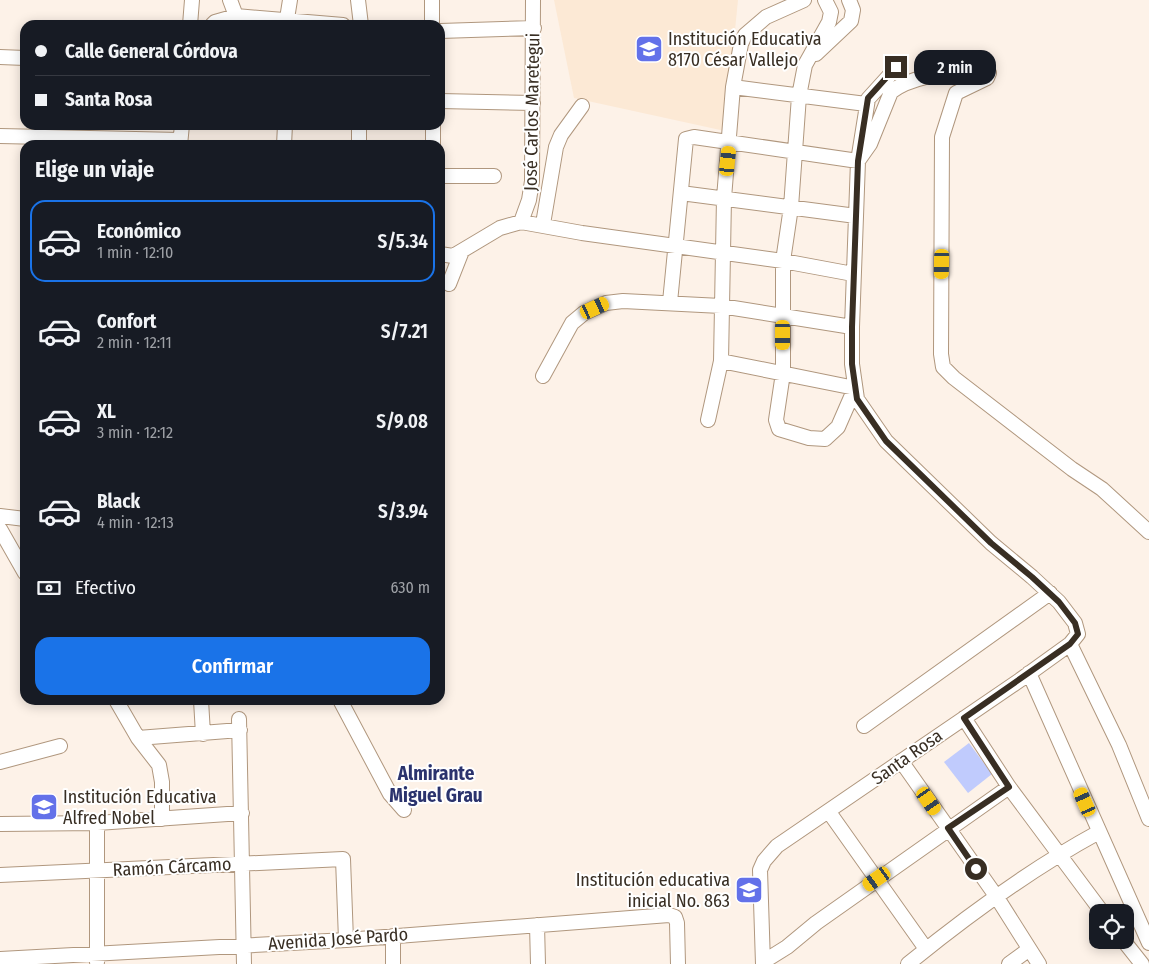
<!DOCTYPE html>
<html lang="es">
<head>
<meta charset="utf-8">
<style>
  :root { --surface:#171b24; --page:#20242c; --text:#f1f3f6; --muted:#9ea1a6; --line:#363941; --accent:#1a73e8 }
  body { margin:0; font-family:"Fira Sans Condensed",sans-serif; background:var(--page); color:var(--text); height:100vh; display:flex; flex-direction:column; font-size:19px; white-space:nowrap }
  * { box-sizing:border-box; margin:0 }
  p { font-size:16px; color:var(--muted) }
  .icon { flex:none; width:28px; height:28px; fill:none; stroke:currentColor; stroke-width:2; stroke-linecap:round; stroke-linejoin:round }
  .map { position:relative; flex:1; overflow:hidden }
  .side { position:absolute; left:20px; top:140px; width:425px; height:565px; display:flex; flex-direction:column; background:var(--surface); border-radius:15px; box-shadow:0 2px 12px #0003 }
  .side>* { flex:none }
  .guide { position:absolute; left:20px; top:20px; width:425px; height:110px; border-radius:15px; box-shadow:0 2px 12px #0003; display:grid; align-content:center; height:110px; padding:0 15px; background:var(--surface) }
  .fabs { position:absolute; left:1089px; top:904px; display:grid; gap:10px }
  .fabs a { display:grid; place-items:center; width:45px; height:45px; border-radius:10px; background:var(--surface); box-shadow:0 2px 12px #0003; font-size:25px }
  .end { position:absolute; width:22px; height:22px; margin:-11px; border:6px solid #382e23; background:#fff; box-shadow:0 0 0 2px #fff }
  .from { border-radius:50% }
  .bubble { position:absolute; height:35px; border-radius:15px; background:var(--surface); box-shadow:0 2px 12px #0003; font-size:16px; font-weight:600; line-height:35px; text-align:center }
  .car { position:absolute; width:15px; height:30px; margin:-15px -8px; border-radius:6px; box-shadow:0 0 4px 1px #0007; background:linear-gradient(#f5c518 24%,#345 0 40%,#f5c518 0 76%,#345 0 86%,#f5c518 0) }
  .guide b { display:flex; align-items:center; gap:18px; height:48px; font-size:19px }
  .guide b+b { border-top:1px solid var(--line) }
  .guide i { width:12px; height:12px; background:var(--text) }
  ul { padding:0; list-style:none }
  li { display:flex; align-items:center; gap:15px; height:82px; margin:0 10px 8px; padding:0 5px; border:2px solid transparent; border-radius:15px }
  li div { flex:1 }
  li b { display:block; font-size:19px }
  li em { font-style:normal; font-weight:600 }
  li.selected { border-color:var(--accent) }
  li>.icon { width:45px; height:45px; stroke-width:1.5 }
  h2 { padding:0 15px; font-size:22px; line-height:60px }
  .pay { display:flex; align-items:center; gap:12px; height:55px; padding:0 15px; font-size:19px }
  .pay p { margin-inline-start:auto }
  .button { display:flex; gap:10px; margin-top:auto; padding:10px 15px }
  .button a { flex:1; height:58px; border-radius:15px; background:var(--accent); color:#fff; font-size:20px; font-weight:600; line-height:58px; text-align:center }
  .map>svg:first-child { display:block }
</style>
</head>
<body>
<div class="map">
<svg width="1149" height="964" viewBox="0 0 1149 964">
  <rect width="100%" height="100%" fill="#fdf2e8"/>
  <path fill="#fce9d5" d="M554,0h184l-13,131 -151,-33z"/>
  <path fill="#c0cbfd" d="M969,743l23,31 -24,19 -24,-31z"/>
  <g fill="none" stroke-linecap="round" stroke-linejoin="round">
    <g stroke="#b0977e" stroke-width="16">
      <path id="minor" d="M230,0l6,16
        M358,0l3,25
        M190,25l2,-25
        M212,25l3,-3 21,-6 107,9
        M286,25l4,-25
        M432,25v-25
        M440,31l94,-3
        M816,54l35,-33 2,-11 -4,-10
        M0,57l25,1
        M733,87l133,17
        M440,101l93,2
        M433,125v20
        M0,136l180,4
        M180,145l2,-20
        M284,145l1,-20
        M359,145v-20
        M440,176h54
        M681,193l175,23
        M521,222l8,-22 3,-19 1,-181
        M543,224l13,-77 5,-12 21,-29
        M440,254l13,2 47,-28 21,-6 61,11 201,28 70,13
        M449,284l13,-33
        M670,302l16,-163 8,-2 164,24 12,-17 21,-52c20,-17 68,-21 94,-25l4,6 -2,5 -31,15 -14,44 -1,217 2,13 11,11 118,91 30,20 47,43
        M721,361l134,27 -17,39 -13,12 -16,-1 -30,-9 -3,-9 7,-47v-112l8,-54 8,-111 6,-31 24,-43 2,-10 -6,-12
        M543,376l29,-53 12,-10 22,-10 17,-2 98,5 131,21
        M708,420l13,-59 3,-163 9,-111 8,-43 4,-9 21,-18 38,-17
        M0,516l25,3
        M0,529l25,44
        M1070,644l49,101 30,74
        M1029,673l120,270
        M116,700l22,38 21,27 3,17v37
        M201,700l2,34
        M340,700l50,94 14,16
        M964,718l45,69 93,125
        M239,719l5,245
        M864,726l186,-133
        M138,738l102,-8
        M901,761l95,135 43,68
        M0,762l60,-16
        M829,812l97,137
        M0,824l97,-1 145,-10
        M0,875l343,-16 3,81
        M537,925l1,39
        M393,936v28
        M1123,940l19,24
        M0,959l346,-19 323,-25 6,2 2,6 1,41
        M97,962v-139
        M763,962l24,-15 29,-24 193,-136
        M763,964l-3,-94 4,-9 13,-15 243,-166 50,-36 8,-10 -3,-11 -16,-21 -27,-25 -41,-34 -105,-102 -29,-42 -5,-35v-37l6,-166 10,-62 29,-32
        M908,964c60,-49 123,-95 191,-132
        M1009,964l19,-14"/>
    </g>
    <use href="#minor" stroke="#fff" stroke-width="14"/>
  </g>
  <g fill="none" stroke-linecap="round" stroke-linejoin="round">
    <path stroke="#382e23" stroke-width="6" d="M896,67l-28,31 -10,63 -6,166v37l5,35 29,42 105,102 41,34 27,25 16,21 3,11 -8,10 -106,74 45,69 -61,41 28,41"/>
  </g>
  <defs>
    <g id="school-square" transform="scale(1.4375)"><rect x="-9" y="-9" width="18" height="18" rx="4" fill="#6371e9" stroke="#fff"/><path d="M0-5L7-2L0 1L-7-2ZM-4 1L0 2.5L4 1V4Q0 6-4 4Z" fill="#fff"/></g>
  </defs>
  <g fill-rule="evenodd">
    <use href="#school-square" x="649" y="49"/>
    <use href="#school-square" x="44" y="807"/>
    <use href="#school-square" x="749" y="890"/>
  </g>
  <g text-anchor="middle" stroke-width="4" stroke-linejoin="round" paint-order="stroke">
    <g font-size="18" fill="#382e23" stroke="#fff" text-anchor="start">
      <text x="668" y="45">Institución Educativa<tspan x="668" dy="21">8170 César Vallejo</tspan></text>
      <text x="63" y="803">Institución Educativa<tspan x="63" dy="21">Alfred Nobel</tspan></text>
      <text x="730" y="886" text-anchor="end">Institución educativa<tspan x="730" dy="21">inicial No. 863</tspan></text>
    </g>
    <g font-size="18" fill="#382e23" stroke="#fff">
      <text transform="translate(532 112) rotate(-89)" y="6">José Carlos Maretegui</text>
      <text transform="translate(907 757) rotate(-35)" y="6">Santa Rosa</text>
      <text transform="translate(172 867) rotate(-3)" y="6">Ramón Cárcamo</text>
      <text transform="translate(338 939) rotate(-4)" y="6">Avenida José Pardo</text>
    </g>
    <g font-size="19" font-weight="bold" fill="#2b336d" stroke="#fff">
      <text x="436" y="780">Almirante<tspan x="436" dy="22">Miguel Grau</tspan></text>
    </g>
  </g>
</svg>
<div class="fabs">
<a><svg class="icon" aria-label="locate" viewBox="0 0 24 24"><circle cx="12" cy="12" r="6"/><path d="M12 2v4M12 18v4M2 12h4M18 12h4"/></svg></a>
</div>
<i class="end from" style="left:976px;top:869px"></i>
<i class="end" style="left:896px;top:67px"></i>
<div class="bubble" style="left:914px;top:50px;width:82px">2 min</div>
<i class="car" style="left:728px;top:161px;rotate:6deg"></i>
<i class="car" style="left:942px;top:264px;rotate:181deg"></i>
<i class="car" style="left:595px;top:308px;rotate:65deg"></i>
<i class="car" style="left:783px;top:335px;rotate:180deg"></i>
<i class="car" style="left:929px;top:801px;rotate:145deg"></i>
<i class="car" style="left:1085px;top:802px;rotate:336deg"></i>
<i class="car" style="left:877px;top:879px;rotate:235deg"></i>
<div class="guide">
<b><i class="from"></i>Calle General Córdova</b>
<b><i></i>Santa Rosa</b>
</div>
<section class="side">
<h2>Elige un viaje</h2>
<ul>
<li class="selected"><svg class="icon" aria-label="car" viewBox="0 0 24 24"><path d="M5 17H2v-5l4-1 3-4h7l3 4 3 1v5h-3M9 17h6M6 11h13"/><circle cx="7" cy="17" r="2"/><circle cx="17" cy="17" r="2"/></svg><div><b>Económico</b><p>1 min · 12:10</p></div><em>S/5.34</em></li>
<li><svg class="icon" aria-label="car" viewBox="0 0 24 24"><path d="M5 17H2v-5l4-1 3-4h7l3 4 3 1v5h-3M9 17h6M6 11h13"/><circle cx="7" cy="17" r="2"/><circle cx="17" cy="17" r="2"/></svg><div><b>Confort</b><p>2 min · 12:11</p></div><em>S/7.21</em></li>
<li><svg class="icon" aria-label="car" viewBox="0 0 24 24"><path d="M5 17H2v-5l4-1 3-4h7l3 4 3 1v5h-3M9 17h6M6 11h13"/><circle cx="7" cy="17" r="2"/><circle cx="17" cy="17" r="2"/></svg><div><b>XL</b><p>3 min · 12:12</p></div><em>S/9.08</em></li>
<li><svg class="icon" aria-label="car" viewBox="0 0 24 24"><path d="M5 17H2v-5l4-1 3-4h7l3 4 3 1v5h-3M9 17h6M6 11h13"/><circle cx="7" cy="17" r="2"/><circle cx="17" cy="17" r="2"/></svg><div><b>Black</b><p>4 min · 12:13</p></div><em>S/3.94</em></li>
</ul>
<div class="pay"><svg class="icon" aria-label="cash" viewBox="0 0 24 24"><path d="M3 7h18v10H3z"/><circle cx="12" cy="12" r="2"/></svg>Efectivo<p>630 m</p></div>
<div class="button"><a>Confirmar</a></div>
</section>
</div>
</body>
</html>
